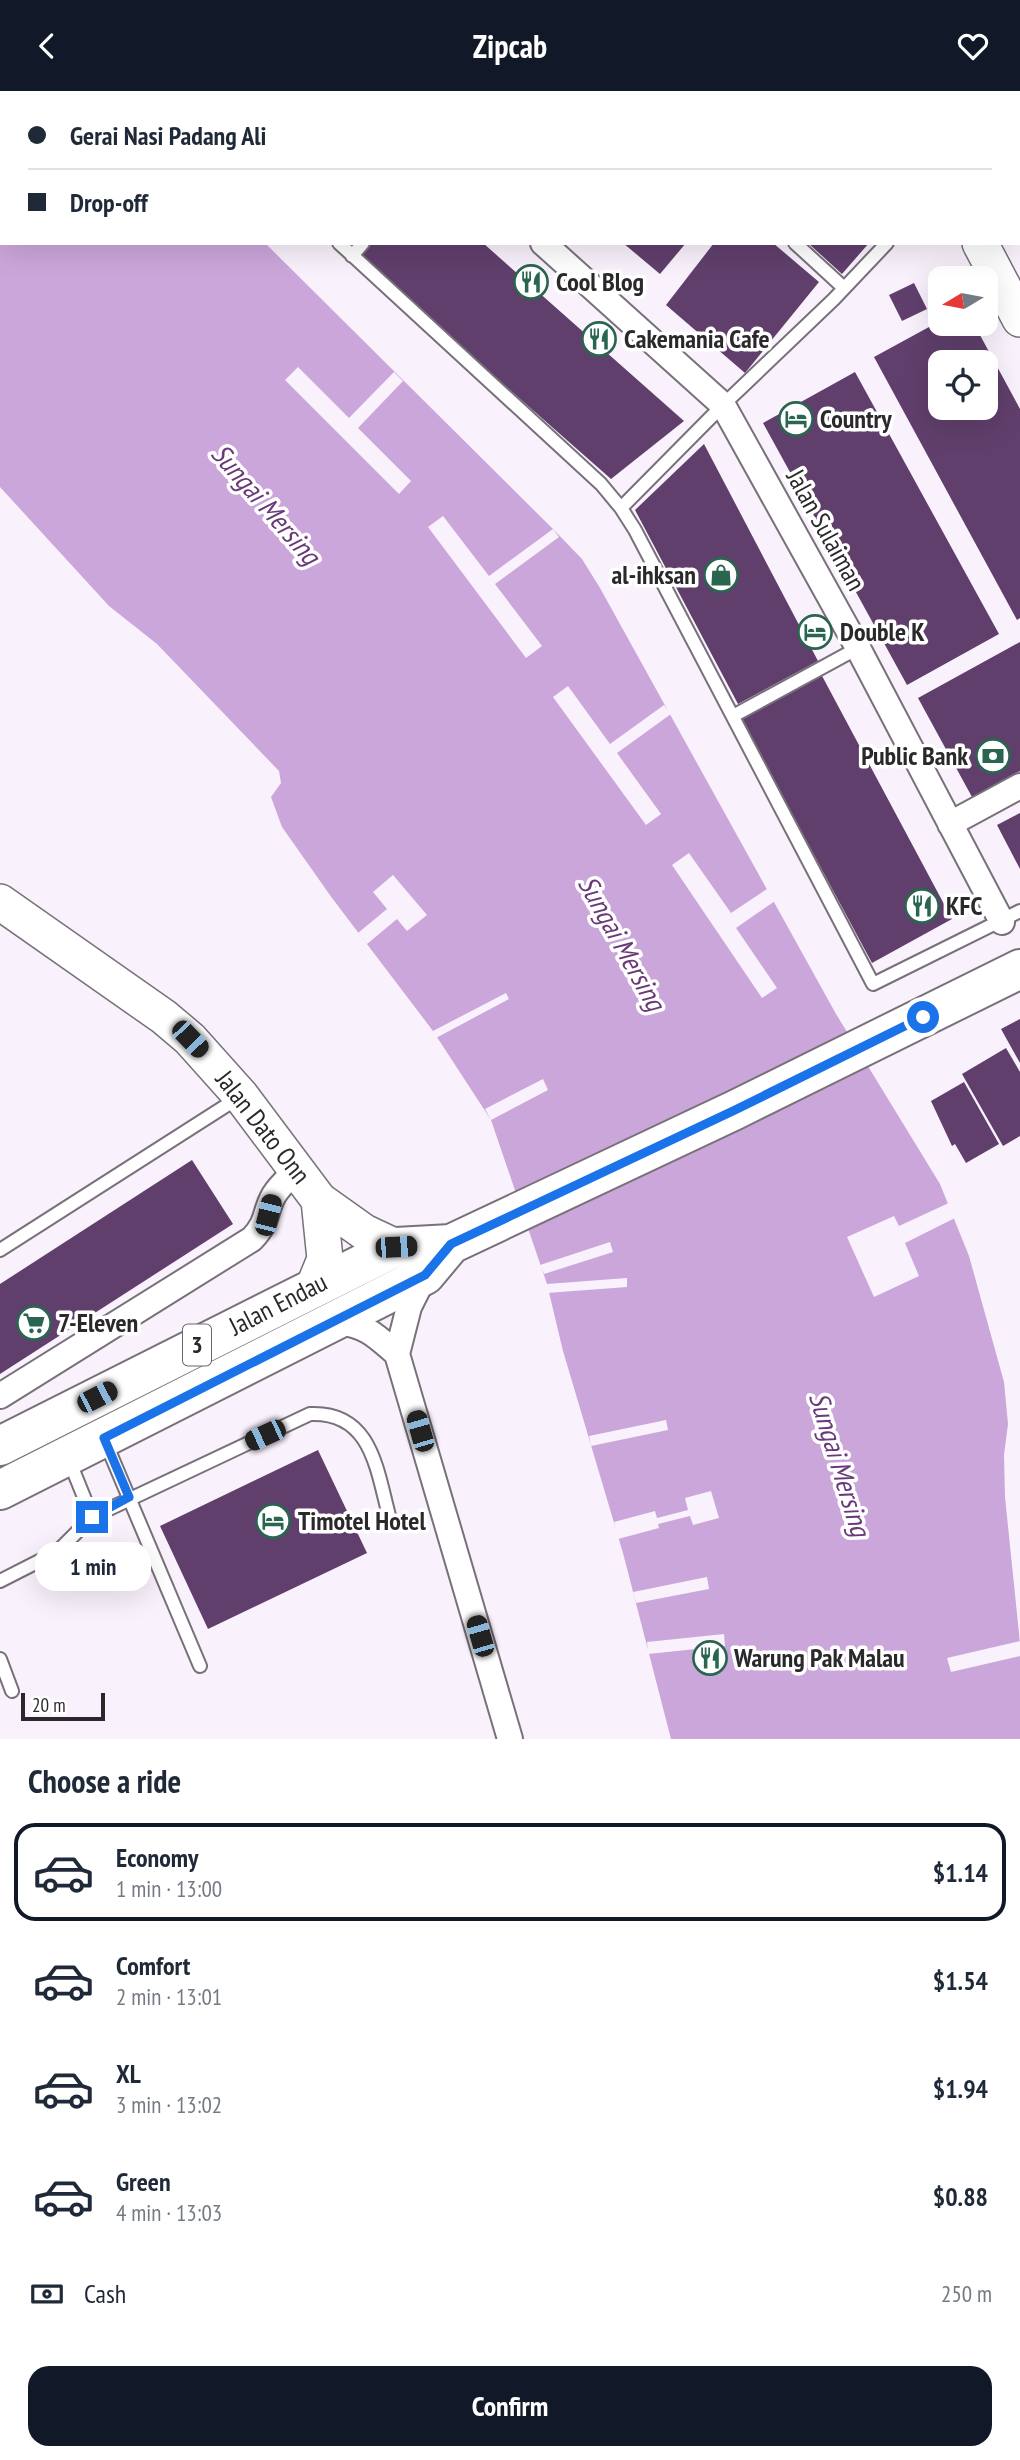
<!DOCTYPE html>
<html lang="en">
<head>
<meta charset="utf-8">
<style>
  :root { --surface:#fff; --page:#f6f6f7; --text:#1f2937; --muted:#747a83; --line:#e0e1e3; --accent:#111827 }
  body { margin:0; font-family:"PT Sans Narrow",sans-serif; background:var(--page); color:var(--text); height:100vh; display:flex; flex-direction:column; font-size:26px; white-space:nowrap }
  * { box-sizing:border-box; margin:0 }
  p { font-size:23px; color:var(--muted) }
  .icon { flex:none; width:38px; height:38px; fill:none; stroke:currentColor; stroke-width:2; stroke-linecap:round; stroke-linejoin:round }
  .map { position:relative; height:1648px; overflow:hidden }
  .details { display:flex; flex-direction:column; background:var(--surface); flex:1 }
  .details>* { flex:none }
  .top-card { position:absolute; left:0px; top:0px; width:1020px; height:154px; box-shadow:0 7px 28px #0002; display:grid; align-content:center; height:154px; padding:0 28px; background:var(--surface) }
  .needle { width:46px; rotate:260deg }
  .buttons { position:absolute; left:928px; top:175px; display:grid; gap:14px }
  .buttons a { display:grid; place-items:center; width:70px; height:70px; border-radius:14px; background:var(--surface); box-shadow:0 7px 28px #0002; font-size:35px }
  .scale { position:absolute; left:21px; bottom:18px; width:84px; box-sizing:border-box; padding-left:7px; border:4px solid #2b282c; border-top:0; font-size:19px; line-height:24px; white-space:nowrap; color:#2b282c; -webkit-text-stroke:5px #fff; paint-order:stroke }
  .end { position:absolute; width:32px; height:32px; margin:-16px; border:9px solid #1a73e8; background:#fff; box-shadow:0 0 0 4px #fff }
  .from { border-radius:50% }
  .bubble { position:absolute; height:49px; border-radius:21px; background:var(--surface); box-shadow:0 7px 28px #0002; font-size:23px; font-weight:700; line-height:49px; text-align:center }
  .car { position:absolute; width:21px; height:42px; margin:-21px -10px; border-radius:9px; box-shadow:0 0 5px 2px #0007; background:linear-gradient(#222 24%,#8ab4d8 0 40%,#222 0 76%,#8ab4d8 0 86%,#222 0) }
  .top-card b { display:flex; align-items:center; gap:24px; height:66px; font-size:26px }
  .top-card b+b { border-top:2px solid var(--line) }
  .top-card i { width:18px; height:18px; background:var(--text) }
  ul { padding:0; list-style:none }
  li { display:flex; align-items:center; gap:21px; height:98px; margin:0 14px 10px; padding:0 14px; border:4px solid transparent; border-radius:21px }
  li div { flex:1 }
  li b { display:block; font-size:26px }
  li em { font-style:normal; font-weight:700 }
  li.active { border-color:var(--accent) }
  li>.icon { width:63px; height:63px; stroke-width:1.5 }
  h2 { padding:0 28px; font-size:32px; line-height:84px }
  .pay { display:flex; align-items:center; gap:18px; height:77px; padding:0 28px; font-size:26px }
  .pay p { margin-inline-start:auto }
  .primary-button { display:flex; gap:14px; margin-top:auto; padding:14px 28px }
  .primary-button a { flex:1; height:80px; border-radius:21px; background:var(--accent); color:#fff; font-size:28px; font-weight:700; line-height:80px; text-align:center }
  header { display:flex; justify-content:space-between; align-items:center; height:91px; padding:0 28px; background:var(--accent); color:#fff; font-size:32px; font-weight:700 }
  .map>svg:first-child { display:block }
</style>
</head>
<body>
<header><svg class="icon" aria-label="back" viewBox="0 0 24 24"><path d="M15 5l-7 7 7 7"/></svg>Zipcab<svg class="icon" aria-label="heart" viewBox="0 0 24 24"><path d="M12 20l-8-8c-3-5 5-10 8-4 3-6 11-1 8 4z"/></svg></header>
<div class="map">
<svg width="1020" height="1648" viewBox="0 0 1020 1648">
  <rect width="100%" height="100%" fill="#f9f1fc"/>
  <path fill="#cba6da" d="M0,0l113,2h-111v150h263l288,286 29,30 18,29 236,426 104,170 29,72 35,126 4,42 -4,31 1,42 15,146v96h-349l-48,-186 -60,-202 -16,-67 -56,-164 -58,-89 -101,-133 -50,-71 -11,-30 10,-14 -2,-12 -122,-127 -48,-38 -109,-119z"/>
  <path fill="#f9f1fc" d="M298,276l51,51 45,-46 9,9 -45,47 53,53 -12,13 -114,-114z
    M443,425l46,60 64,-47 6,8 -64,47 47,62 -16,12 -98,-131z
    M568,595l42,58 54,-39 7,9 -54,39 44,61 -15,11 -93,-128z
    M689,762l42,60 36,-24 8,12 -39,27 41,60 -15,10 -90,-133z
    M393,784l34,40 -20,16 -10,-12 -30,25 -9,-11 29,-24 -14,-17z
    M506,902l3,6 -73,39 -3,-7z
    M543,988l5,11 -57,30 -6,-11z
    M951,1111l6,15 -52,26 14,33 -45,21 -27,-60 47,-21 5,10z
    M610,1151l3,10 -69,22 -4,-9z
    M627,1187v9l-80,6v-9z
    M666,1329l2,10 -77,16 -2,-10z
    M711,1400l8,27 -26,7 -3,-9 -32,8 1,4 -41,11 -4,-17 41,-11 2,7 31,-8 -3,-12z
    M707,1486l2,12 -73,14 -3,-11z
    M724,1543l1,12 -77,8 -1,-12z
    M1020,1550v15l-69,16 -4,-14z"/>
  <path fill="#603f6c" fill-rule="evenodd" d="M371,152h112l201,178 -73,58 -252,-222z
    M623,152h63l-26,31z
    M714,152h59l46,39 -74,91 -79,-68z
    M808,152h61l-27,31z
    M914,192l13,26 -25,12 -13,-26z
    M940,230v3h34l46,85v209l-3,2 -143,-263zM940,271h45v46h-45z
    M855,281l144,262 -92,51 -144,-262z
    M704,353l114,217 -80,43 -103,-194z
    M1020,551v129l-48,26 -54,-99z
    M821,583l131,245 -80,44 -132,-246z
    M1020,722v56l-23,-44z
    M1020,928v44l-19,-34z
    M1006,957l14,24v64l-17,10 -41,-72z
    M964,991l35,62 -33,19 -11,-19 -3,2 -21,-45z
    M192,1069l41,64 -233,150v-90z
    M318,1359l49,103 -159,76 -48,-103z"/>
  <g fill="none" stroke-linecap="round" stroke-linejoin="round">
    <g stroke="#78717a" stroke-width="16">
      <path id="lane" d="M177,0l2,2
        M339,152l262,241 20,24 14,22 238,454 147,-73
        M795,152l49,45
        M352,165l11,-13
        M621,417l102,-103 111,-106 53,-56
        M733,625l125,-68
        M0,1159l238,-152
        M105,1350l95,225
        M69,1369l23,57
        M0,1490l57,-29 35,-35 218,-103c64,-3 67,60 81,109
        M0,1568l12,32"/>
    </g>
    <g stroke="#78717a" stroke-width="28">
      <path id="street" d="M375,0l2,2
        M912,0l1,2
        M624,2l1,-2
        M543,152l180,162 135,243 144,274
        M950,733l70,-38
        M425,1184l-16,32 -12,47 113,385
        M336,1230c32,6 37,12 61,33
        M0,1305l252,-157c17,-18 12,-27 22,-44 6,-10 15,-17 23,-25"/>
    </g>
    <g stroke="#78717a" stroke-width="38">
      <path id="secondary" d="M864,0l2,2
        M980,152l40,76
        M0,811l164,115 26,22 51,57 78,104 6,59 -11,27
        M319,1109l45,32 32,15"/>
    </g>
    <g stroke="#78717a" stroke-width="42">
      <path id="highway" d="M0,1355l396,-199 55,-3 284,-134 285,-141
        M0,1399l425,-215 26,-31"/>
    </g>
    <use href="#lane" stroke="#fff" stroke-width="12"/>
    <use href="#street" stroke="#fff" stroke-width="24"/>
    <use href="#secondary" stroke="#fff" stroke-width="35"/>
    <use href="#highway" stroke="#fff" stroke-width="38"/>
  </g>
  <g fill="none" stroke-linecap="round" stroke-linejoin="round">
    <path stroke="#1a73e8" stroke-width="9" d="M92,1426l37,-20 -25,-59 321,-163 26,-31 284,-134 188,-93"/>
  </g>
  <defs>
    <g id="restaurant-ring" transform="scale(1.75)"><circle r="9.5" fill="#fff" stroke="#29654f" stroke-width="1.5"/><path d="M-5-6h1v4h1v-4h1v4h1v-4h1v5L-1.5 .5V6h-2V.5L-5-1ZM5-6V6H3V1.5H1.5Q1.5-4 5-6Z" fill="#29654f"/></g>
    <g id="hotel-ring" transform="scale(1.75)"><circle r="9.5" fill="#fff" stroke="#29654f" stroke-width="1.5"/><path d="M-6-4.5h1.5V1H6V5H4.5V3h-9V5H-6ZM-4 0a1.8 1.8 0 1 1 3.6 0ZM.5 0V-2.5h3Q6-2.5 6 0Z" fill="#29654f"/></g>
    <g id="shop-ring" transform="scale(1.75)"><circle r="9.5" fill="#fff" stroke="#29654f" stroke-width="1.5"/><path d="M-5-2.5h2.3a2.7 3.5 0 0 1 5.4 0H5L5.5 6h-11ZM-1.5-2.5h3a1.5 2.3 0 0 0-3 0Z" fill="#29654f"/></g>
    <g id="bank-ring" transform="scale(1.75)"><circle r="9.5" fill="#fff" stroke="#29654f" stroke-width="1.5"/><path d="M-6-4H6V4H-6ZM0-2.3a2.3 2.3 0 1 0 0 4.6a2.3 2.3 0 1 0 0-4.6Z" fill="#29654f"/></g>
    <g id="supermarket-ring" transform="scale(1.75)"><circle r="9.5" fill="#fff" stroke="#29654f" stroke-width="1.5"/><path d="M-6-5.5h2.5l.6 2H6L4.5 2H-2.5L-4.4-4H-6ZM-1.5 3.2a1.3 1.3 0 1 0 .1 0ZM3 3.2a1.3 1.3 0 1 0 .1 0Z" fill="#29654f"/></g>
  </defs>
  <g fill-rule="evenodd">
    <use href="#restaurant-ring" x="531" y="191"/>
    <use href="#restaurant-ring" x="599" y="248"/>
    <use href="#hotel-ring" x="796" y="328"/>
    <use href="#shop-ring" x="721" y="484"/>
    <use href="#hotel-ring" x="815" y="541"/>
    <use href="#bank-ring" x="993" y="665"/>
    <use href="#restaurant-ring" x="922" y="815"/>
    <use href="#supermarket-ring" x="34" y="1232"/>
    <use href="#hotel-ring" x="273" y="1430"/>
    <use href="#restaurant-ring" x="710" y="1567"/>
  </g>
  <g text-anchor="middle" stroke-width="7" stroke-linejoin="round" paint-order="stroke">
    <rect fill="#fff" stroke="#6b686b" stroke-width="2" x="183" y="1233.5" width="28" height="41" rx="5"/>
    <g font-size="24" font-weight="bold" fill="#2b282c">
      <text x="197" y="1262">3</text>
    </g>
    <g font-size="26" font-weight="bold" fill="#2b282c" stroke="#fff" text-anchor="start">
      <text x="556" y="200">Cool Blog</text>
      <text x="624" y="257">Cakemania Cafe</text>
      <text x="820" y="337">Country</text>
      <text x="696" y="493" text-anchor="end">al-ihksan</text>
      <text x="840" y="550">Double K</text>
      <text x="968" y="674" text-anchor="end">Public Bank</text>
      <text x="946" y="824">KFC</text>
      <text x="58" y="1241">7-Eleven</text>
      <text x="298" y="1439">Timotel Hotel</text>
      <text x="734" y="1576">Warung Pak Malau</text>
    </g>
    <g font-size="26" fill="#2b282c" stroke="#fff">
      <text transform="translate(826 439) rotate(61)" y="9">Jalan Sulaiman</text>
      <text transform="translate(263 1036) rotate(52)" y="9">Jalan Dato Onn</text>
      <text transform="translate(278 1213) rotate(-27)" y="9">Jalan Endau</text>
    </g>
    <g font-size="28" font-style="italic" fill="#693a79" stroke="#fff">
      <text transform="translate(266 413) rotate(49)" y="10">Sungai Mersing</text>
      <text transform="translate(622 852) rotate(61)" y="10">Sungai Mersing</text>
      <text transform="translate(840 1373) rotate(73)" y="10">Sungai Mersing</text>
    </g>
  </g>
</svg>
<div class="buttons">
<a><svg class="needle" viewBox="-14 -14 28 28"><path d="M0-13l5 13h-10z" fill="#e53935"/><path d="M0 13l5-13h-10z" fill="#747a83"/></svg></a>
<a><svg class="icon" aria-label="locate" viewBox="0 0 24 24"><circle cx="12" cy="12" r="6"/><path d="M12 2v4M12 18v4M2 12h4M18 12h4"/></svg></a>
</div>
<div class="scale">20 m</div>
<i class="end from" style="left:923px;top:926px"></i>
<i class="end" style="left:92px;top:1426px"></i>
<div class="bubble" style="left:35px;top:1451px;width:116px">1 min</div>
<i class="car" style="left:190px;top:948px;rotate:136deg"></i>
<i class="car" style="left:268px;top:1124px;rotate:14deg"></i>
<i class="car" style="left:396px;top:1156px;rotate:87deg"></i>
<i class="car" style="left:97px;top:1306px;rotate:63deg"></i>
<i class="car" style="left:420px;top:1340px;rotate:344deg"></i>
<i class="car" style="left:265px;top:1344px;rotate:245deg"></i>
<i class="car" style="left:480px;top:1545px;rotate:344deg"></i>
<div class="top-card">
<b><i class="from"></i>Gerai Nasi Padang Ali</b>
<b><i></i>Drop-off</b>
</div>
</div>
<section class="details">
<h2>Choose a ride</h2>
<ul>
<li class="active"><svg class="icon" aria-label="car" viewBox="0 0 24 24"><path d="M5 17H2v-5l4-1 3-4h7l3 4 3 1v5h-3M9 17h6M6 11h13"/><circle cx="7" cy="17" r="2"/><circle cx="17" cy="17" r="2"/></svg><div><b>Economy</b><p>1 min · 13:00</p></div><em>$1.14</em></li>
<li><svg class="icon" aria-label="car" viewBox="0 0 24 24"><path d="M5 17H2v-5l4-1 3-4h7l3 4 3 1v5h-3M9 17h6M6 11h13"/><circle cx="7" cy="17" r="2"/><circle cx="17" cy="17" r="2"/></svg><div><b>Comfort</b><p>2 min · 13:01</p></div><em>$1.54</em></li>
<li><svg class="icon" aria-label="car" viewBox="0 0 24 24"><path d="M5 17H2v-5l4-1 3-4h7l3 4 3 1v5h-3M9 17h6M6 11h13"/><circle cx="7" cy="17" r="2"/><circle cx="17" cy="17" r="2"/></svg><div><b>XL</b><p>3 min · 13:02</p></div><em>$1.94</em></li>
<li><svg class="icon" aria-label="car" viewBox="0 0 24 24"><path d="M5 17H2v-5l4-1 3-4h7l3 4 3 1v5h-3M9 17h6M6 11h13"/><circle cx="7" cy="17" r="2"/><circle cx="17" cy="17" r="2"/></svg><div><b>Green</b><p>4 min · 13:03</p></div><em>$0.88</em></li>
</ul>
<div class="pay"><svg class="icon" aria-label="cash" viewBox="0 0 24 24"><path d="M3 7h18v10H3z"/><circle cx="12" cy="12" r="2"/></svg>Cash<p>250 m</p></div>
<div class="primary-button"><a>Confirm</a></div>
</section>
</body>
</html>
